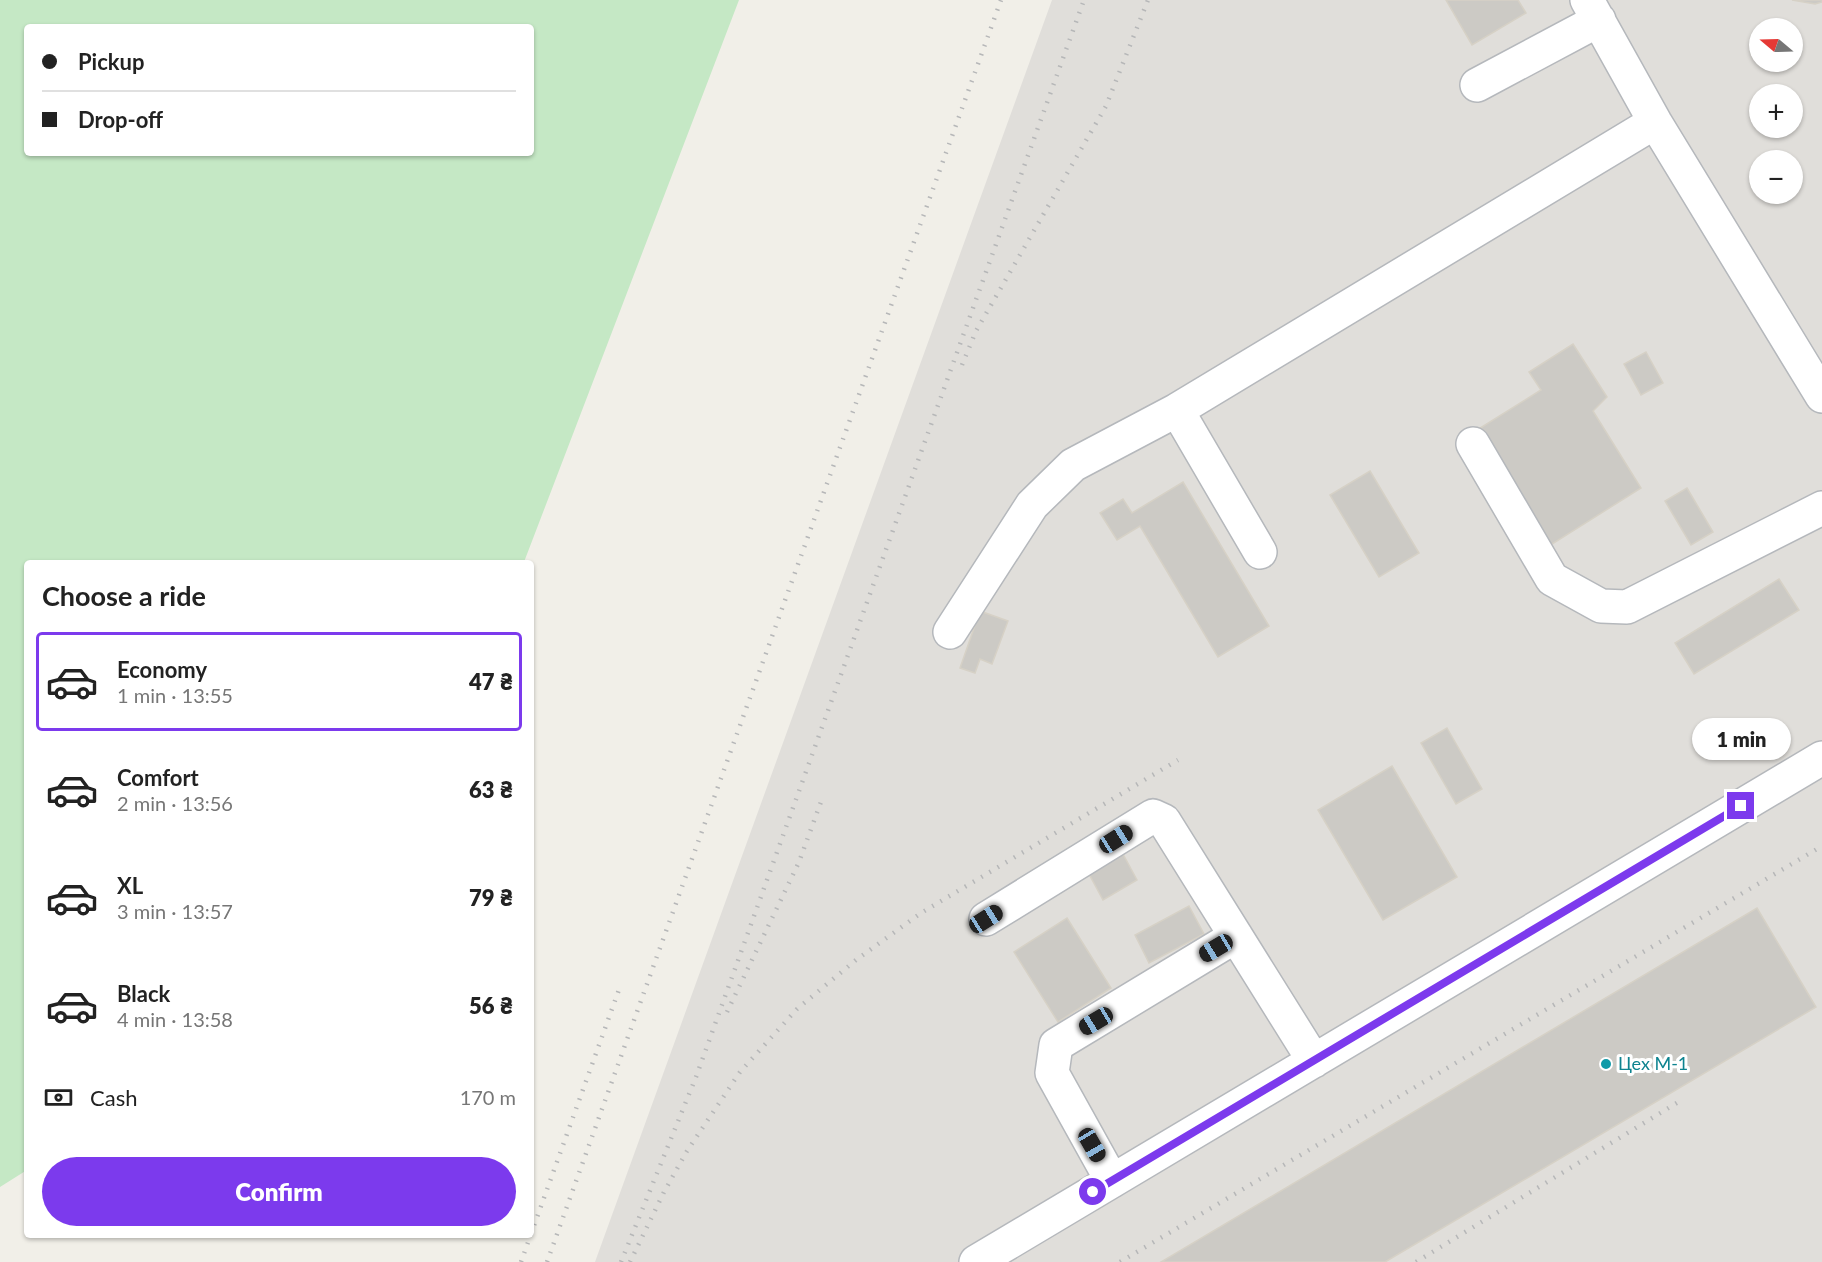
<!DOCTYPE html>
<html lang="en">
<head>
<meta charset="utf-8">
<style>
  :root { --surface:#fff; --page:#f2f2f2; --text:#222; --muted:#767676; --line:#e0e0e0; --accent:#7c3aed }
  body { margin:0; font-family:Lato,sans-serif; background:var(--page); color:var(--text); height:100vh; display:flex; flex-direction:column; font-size:22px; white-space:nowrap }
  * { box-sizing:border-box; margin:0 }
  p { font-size:20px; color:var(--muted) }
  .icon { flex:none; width:33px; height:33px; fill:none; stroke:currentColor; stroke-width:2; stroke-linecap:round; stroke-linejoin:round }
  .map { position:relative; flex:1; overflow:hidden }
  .details { position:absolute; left:24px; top:560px; width:510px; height:678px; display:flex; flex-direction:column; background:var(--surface); border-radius:6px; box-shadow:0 2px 4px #0004 }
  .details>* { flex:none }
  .hud { position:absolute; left:24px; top:24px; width:510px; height:132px; border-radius:6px; box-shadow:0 2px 4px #0004; display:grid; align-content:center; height:132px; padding:0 18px; background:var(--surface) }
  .needle { width:39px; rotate:289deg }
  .buttons { position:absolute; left:1749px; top:18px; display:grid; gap:12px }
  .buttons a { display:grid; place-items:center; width:54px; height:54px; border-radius:50%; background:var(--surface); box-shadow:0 2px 4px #0004; font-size:30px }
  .end { position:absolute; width:27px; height:27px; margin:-14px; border:8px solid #7c3aed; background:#fff; box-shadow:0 0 0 3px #fff }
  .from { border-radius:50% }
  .bubble { position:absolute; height:42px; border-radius:21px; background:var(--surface); box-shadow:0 2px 4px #0004; font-size:20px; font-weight:800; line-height:42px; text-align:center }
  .car { position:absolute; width:18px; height:36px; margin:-18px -9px; border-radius:8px; box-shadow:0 0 4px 2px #0007; background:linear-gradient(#222 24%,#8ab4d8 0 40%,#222 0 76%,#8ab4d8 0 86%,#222 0) }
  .hud b { display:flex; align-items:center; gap:21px; height:57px; font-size:22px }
  .hud b+b { border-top:2px solid var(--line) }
  .hud i { width:15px; height:15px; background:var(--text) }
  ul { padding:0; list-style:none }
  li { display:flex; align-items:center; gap:18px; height:99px; margin:0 12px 9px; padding:0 6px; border:3px solid transparent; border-radius:6px }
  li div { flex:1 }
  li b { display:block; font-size:22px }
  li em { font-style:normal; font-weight:800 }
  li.active { border-color:var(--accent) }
  li>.icon { width:54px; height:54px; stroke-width:1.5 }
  h2 { padding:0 18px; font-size:27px; line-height:72px }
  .pay { display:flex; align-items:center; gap:15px; height:66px; padding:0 18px; font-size:22px }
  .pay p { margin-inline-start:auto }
  .action { display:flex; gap:12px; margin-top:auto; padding:12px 18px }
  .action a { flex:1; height:69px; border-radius:36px; background:var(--accent); color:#fff; font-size:24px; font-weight:800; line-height:69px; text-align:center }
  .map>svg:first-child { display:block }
</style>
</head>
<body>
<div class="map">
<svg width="1822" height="1262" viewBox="0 0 1822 1262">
  <rect width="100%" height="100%" fill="#f1efe8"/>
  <path fill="#e0deda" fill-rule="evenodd" d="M1052,0h770v1262h-1227zM1760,28h32v34h-32zM1760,94h32v34h-32zM1760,160h32v34h-32z"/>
  <path fill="#c5e8c5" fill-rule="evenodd" d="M0,0h739l-215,562h-497v608l-27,17zM27,27h504v126h-504z"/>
  <path fill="#cccac5" stroke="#d6d1c6" stroke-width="1.5" d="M1446,0h72l8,13 -54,32z
    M1792,0h30v2l-7,2z
    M1573,344l34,53 -14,14 48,77 -92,58 -72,-116 64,-40 -12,-18z
    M1646,352l17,31 -22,12 -17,-31z
    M1370,471l49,82 -40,24 -49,-82z
    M1183,482l86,144 -51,31 -78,-131 -23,14 -17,-27 23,-14 9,14z
    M1687,488l26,44 -22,13 -26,-44z
    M1779,579l20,31 -105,64 -19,-31z
    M980,611l28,10 -16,43 -12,-5 -5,14 -15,-5z
    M1447,728l35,61 -26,15 -35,-61z
    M1392,766l65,111 -74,43 -65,-110z
    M1123,854l14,26 -34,20 -14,-26z
    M1189,906l15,28 -55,29 -14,-28z
    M1757,908l59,99 -431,255h-224z
    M1067,918l44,70 -53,34 -44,-70z"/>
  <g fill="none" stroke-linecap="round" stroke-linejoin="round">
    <g stroke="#b5b8bc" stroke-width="36">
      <path id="minor" d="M1587,0l68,122 167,274
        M1477,85l122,-65
        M1177,410l83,142
        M1473,444l79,135 49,27 26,1 195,-99
        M950,632l82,-127 41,-40 104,-55 478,-288
        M986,919l167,-103 11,5 150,240
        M1112,1181l-60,-108 4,-28 180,-109
        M976,1262l846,-504"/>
    </g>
    <use href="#minor" stroke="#fff" stroke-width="33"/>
    <path stroke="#b6b7b8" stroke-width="4.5" stroke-dasharray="1.5 8" stroke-linecap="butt" d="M962,365l14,-34 130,-225 42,-106
      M727,1012l72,-150 23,-63
      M531,1234l90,-250
      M521,1262l10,-28
      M547,1262l454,-1262
      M621,1262l75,-185 388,-1077
      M630,1262l34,-70 23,-41 53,-79 57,-63 59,-49 65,-47 257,-153
      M1120,1262l702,-416
      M1416,1262l264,-161"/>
  </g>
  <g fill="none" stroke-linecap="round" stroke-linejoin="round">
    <path stroke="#7c3aed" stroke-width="8" d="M1093,1192l648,-386"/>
  </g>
  <circle fill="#0f9aa8" stroke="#fff" stroke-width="2" cx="1606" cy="1064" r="6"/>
  <g text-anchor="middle" stroke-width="6" stroke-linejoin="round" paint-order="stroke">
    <g font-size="18" fill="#0d838f" stroke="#fff" text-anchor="start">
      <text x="1618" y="1070">Цех М-1</text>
    </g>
  </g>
</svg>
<div class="buttons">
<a><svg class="needle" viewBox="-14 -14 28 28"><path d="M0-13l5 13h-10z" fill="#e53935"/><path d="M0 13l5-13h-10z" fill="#767676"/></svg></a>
<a>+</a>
<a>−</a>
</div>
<i class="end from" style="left:1093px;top:1192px"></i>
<i class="end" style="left:1741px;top:806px"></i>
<div class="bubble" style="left:1692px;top:718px;width:99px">1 min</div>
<i class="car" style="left:1116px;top:839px;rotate:58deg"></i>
<i class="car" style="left:986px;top:919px;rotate:58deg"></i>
<i class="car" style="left:1216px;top:948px;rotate:239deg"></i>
<i class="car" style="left:1096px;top:1021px;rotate:239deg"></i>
<i class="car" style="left:1092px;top:1145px;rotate:150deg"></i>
<div class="hud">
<b><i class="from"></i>Pickup</b>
<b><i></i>Drop-off</b>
</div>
<section class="details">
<h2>Choose a ride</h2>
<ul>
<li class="active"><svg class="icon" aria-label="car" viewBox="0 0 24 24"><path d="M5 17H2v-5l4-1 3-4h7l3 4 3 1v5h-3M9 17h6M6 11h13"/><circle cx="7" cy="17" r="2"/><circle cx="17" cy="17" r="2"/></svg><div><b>Economy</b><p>1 min · 13:55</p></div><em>47 ₴</em></li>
<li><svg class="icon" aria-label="car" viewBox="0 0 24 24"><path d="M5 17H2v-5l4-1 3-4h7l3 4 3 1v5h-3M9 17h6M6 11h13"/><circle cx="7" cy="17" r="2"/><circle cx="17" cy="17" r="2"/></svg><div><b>Comfort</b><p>2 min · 13:56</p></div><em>63 ₴</em></li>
<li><svg class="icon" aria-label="car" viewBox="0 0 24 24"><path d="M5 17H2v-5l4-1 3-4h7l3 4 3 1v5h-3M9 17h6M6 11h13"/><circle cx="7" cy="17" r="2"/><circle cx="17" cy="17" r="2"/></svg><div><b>XL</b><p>3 min · 13:57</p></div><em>79 ₴</em></li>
<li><svg class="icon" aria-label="car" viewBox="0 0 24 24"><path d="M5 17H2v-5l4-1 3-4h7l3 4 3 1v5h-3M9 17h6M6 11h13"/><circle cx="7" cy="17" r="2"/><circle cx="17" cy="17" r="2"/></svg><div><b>Black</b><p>4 min · 13:58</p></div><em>56 ₴</em></li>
</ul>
<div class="pay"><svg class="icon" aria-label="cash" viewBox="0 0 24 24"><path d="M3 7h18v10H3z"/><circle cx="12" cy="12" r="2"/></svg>Cash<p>170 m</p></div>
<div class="action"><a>Confirm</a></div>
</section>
</div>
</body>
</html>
